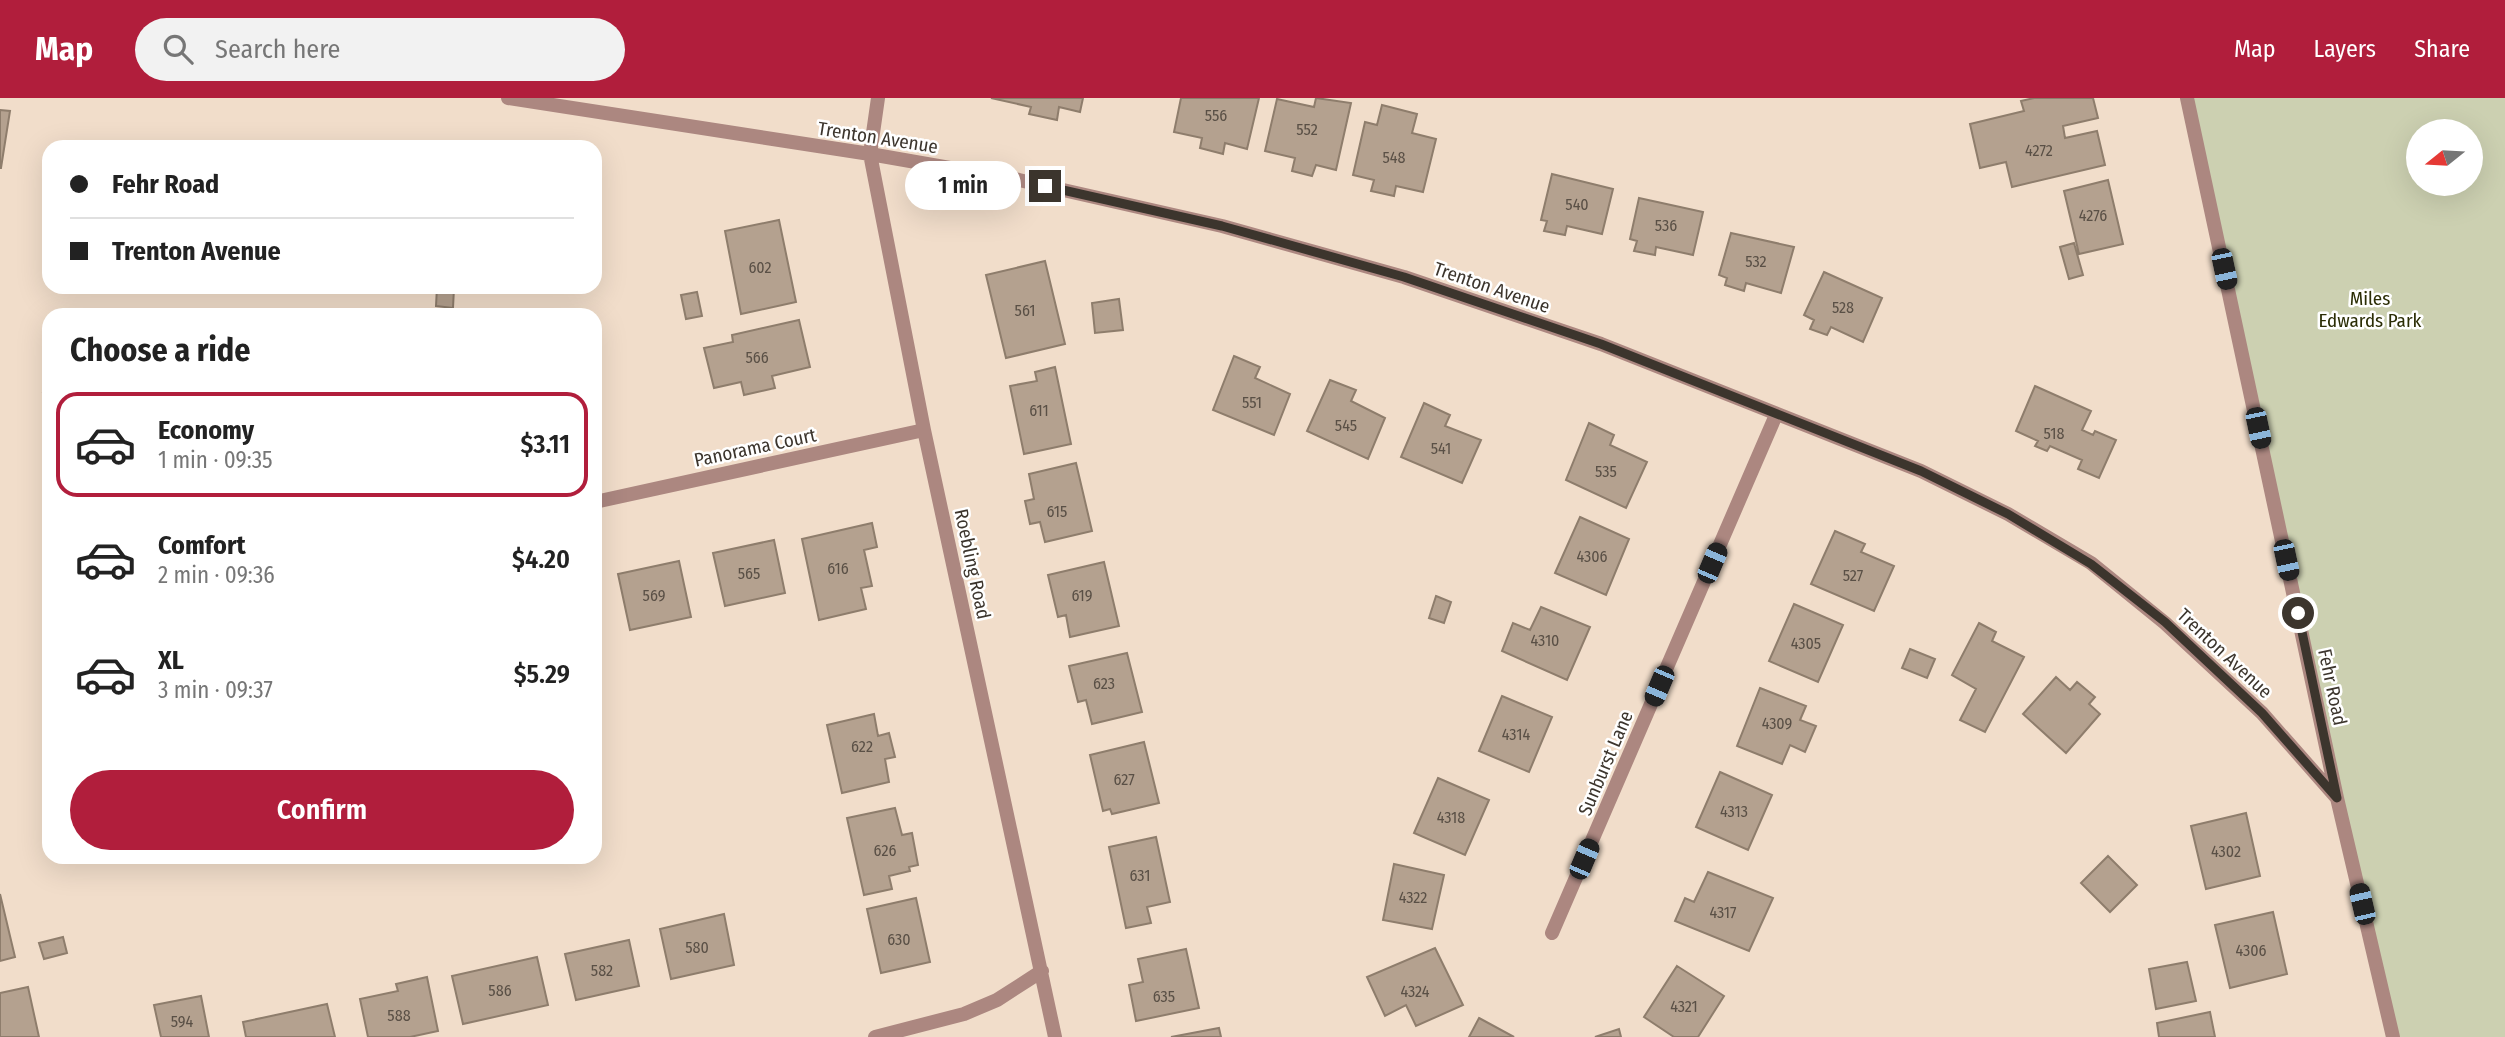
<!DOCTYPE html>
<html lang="en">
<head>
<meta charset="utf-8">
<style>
  :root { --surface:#fff; --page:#f2f2f2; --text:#222; --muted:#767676; --line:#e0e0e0; --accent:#b11e3c }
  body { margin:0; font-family:"Fira Sans Condensed",sans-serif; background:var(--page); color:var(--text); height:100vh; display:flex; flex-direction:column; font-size:26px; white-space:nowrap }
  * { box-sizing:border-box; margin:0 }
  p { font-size:23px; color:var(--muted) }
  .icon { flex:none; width:38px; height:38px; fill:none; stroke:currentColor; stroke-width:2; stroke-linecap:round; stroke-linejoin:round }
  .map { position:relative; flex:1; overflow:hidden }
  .details { position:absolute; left:42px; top:210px; width:560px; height:556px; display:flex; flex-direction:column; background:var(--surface); border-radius:21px; box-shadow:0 7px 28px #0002 }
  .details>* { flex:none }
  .hud { position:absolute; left:42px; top:42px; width:560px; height:154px; border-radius:21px; box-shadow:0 7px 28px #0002; display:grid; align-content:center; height:154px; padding:0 28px; background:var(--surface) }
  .needle { width:46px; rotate:252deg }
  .tools { position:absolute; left:2406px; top:21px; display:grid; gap:14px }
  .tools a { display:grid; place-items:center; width:77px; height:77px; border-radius:50%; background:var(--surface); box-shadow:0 7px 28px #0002; font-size:35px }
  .end { position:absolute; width:32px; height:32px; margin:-16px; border:9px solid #3c352d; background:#fff; box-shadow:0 0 0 4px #fff }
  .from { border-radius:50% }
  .bubble { position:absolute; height:49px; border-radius:24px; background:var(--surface); box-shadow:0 7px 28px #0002; font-size:23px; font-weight:600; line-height:49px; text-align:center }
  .car { position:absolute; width:21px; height:42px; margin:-21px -10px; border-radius:9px; box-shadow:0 0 5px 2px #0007; background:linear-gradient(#222 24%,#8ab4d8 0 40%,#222 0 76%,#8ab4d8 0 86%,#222 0) }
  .hud b { display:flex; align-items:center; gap:24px; height:66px; font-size:26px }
  .hud b+b { border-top:2px solid var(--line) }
  .hud i { width:18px; height:18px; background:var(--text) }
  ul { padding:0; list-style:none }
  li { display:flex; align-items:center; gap:21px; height:105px; margin:0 14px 10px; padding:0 14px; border:4px solid transparent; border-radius:21px }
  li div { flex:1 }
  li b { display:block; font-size:26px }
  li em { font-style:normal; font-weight:600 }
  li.selected { border-color:var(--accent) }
  li>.icon { width:63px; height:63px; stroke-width:1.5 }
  h2 { padding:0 28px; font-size:32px; line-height:84px }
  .button { display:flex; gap:14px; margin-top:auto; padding:14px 28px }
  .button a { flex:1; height:80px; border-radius:42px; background:var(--accent); color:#fff; font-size:28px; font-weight:600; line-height:80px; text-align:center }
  header { display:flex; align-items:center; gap:42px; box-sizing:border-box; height:98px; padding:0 35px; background:var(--accent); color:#fff }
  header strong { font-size:33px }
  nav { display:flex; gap:38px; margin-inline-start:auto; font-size:24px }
  .search { width:490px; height:63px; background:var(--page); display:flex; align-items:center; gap:18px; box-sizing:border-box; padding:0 24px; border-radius:38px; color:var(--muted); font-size:26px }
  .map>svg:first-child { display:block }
</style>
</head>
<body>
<header>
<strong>Map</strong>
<div class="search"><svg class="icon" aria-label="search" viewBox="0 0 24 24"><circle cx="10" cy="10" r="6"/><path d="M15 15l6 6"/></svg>Search here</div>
<nav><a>Map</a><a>Layers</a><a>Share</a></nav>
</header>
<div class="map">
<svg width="2505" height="939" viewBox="0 0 2505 939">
  <rect width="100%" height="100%" fill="#f1ddca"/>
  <path fill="#ccd0b1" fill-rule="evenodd" d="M2187,0h318v939h-113zM2418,33h53v53h-53z"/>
  <path fill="#b4a18f" stroke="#8e7d6c" stroke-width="2" d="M991,0h92l-3,14 -21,-5 -2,13 -28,-6 2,-7z
    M1181,0h78l-12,51 -22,-6 -2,11 -23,-6 2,-10 -28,-6z
    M1316,0l35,5 -15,67 -20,-5 -4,11 -20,-5 3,-13 -30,-7 12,-52 37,8z
    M2034,0h59l5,20 -35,8 2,12 32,-7 8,34 -93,22 -6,-25 -26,6 -10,-44 54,-13 -3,-10z
    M1382,7l35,9 -5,19 24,6 -13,53 -27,-6 -2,10 -23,-5 3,-11 -21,-5 12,-53 12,3z
    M0,12l10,1 -9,57h-1z
    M1552,76l61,15 -11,45 -35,-8 -2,9 -21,-4 3,-10 -6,-1z
    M2108,82l15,64 -44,10 -15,-63z
    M1639,100l64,14 -10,43 -37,-8 -1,8 -21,-4 3,-10 -7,-2z
    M779,122l17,82 -55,12 -16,-83z
    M1731,135l63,14 -13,46 -35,-10 -2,8 -19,-6 2,-7 -8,-3z
    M2074,145l9,32 -14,4 -9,-32z
    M1045,163l20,83 -59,14 -20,-83z
    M1824,174l58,26 -19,44 -32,-15 -4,8 -17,-6 4,-9 -10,-5z
    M437,189l17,1 -1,20 -17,-2z
    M697,194l5,24 -16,3 -5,-24z
    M1119,201l4,31 -28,3 -3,-30z
    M799,222l11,47 -38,9 3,12 -31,7 -3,-13 -27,6 -10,-40 29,-6 -1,-7z
    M1234,258l26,11 -5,11 35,16 -16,41 -61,-25z
    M1055,269l16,77 -47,10 -14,-68 27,-5 -2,-9z
    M1330,282l26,10 -5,11 34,17 -17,41 -61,-28z
    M2035,288l56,25 -9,19 11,5 2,-4 21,9 -17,38 -21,-9 4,-9 -32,-14 -3,5 -12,-5 3,-5 -22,-10z
    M49,293v27l-6,-25z
    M1424,305l26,12 -5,11 36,14 -19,43 -61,-26z
    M1589,325l25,12 -4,10 37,17 -21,46 -60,-28z
    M1076,365l16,68 -47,11 -5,-20 -10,2 -5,-23 9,-2 -5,-25z
    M1580,419l49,22 -23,56 -51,-22z
    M872,425l5,24 -13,3 8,36 -11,2 5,21 -47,11 -17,-81z
    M1835,433l30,13 -4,8 33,14 -20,45 -63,-27z
    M774,442l11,53 -60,13 -12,-53z
    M679,463l12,56 -61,13 -12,-56z
    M1104,464l15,64 -49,11 -4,-22 -8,2 -10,-42z
    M1436,498l15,6 -7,21 -15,-5z
    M1794,506l49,21 -25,57 -49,-21z
    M1541,509l49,20 -23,53 -65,-29 11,-28 17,7z
    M1979,525l17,9 -4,9 32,16 -39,75 -25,-12 16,-31 -24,-14z
    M1910,551l25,10 -8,19 -25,-10z
    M1127,555l15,59 -50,12 -6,-24 -8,2 -9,-36z
    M2056,579l14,13 7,-8 18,15 -6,7 11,10 -34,39 -43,-39z
    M1760,590l46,18 -6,14 16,6 -11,26 -15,-7 -8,19 -45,-18z
    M1502,598l50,21 -23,55 -50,-21z
    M874,616l4,22 11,-3 6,24 -10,2 4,23 -47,11 -15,-68z
    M1144,644l15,61 -47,11 -2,-5 -7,2 -13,-56z
    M1720,674l52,23 -24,55 -52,-23z
    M1438,680l51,22 -24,55 -51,-22z
    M895,710l7,27 10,-2 6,32 -9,2 1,4 -21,5 3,13 -28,6 -17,-77z
    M2246,715l14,63 -54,13 -15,-63z
    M1156,739l14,65 -23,5 4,16 -25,5 -17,-81z
    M2108,758l29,29 -27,27 -29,-29z
    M1394,766l50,11 -12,54 -49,-9z
    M1708,774l65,26 -24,53 -74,-30 10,-23 9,4z
    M0,796l15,63 -15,4z
    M916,800l14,64 -49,11 -14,-64z
    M2273,814l14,62 -57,14 -15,-63z
    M724,816l10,51 -63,14 -11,-50z
    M63,839l4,16 -23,6 -5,-16z
    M629,842l10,46 -63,14 -11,-46z
    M1435,850l28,57 -47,21 -10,-21 -21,11 -18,-39z
    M1186,851l13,59 -63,13 -7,-36 14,-3 -5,-23z
    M537,859l11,48 -85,19 -11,-48z
    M2187,864l9,39 -40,8 -7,-40z
    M1677,868l47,30 -26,41h-24l-30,-20z
    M427,879l11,54 -28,6h-42l-8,-38 38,-8 -2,-7z
    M28,889l11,50h-39v-44z
    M201,898l8,41h-48l-7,-32z
    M327,906l8,33h-89l-3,-15z
    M2210,914l5,25h-56l-2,-14z
    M1479,920l35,19h-45z
    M1219,930l2,9h-50z
    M1619,931l2,8h-26z"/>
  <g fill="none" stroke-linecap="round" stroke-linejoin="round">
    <path stroke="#ac8780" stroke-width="14" d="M508,0l362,56 149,26 203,46 182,51 197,67 320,127 87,43 83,49 74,60 97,90 75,85
      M878,0l-8,56 54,276 131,607
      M2187,0l150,700 56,239
      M595,404l329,-72
      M1552,835l224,-518
      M875,939l89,-23 33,-14 45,-29"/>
  </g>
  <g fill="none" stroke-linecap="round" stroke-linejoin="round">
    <path stroke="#3c352d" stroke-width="9" d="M1045,88l177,40 182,51 197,67 320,127 87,43 83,50 74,58 97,91 75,85 -39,-185"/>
  </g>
  <g text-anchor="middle" stroke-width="5" stroke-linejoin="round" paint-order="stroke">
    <g font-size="16" fill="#5a5046">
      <text x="1216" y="23">556</text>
      <text x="1307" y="37">552</text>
      <text x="2039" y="58">4272</text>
      <text x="1394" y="65">548</text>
      <text x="1577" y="112">540</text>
      <text x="2093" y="123">4276</text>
      <text x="1666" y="133">536</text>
      <text x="1756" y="169">532</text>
      <text x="760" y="175">602</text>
      <text x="1843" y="215">528</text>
      <text x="1025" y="218">561</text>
      <text x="757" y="265">566</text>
      <text x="1252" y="310">551</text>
      <text x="1039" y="318">611</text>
      <text x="1346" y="333">545</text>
      <text x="2054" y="341">518</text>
      <text x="1441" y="356">541</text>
      <text x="1606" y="379">535</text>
      <text x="1057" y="419">615</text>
      <text x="1592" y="464">4306</text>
      <text x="838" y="476">616</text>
      <text x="749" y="481">565</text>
      <text x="1853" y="483">527</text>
      <text x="654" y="503">569</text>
      <text x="1082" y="503">619</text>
      <text x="1545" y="548">4310</text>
      <text x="1806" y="551">4305</text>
      <text x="1104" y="591">623</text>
      <text x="1777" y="631">4309</text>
      <text x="1516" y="642">4314</text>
      <text x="862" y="654">622</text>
      <text x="1124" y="687">627</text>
      <text x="1734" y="719">4313</text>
      <text x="1451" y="725">4318</text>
      <text x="885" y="758">626</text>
      <text x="2226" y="759">4302</text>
      <text x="1140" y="783">631</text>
      <text x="1413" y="805">4322</text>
      <text x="1723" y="820">4317</text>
      <text x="899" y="847">630</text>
      <text x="697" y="855">580</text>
      <text x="2251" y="858">4306</text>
      <text x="602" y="878">582</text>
      <text x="500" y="898">586</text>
      <text x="1415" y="899">4324</text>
      <text x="1164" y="904">635</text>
      <text x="1684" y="914">4321</text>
      <text x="399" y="923">588</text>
      <text x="182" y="929">594</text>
    </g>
    <g font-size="19" fill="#3c352d" stroke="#fff">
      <text transform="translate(878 39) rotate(9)" y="7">Trenton Avenue</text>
      <text transform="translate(1492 189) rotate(19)" y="7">Trenton Avenue</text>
      <text transform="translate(755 349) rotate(-12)" y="7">Panorama Court</text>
      <text transform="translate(973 466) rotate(78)" y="7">Roebling Road</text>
      <text transform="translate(2225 555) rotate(43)" y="7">Trenton Avenue</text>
      <text transform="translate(2333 589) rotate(78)" y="7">Fehr Road</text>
      <text transform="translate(1605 665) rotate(-67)" y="7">Sunburst Lane</text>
    </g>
    <g font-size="19" fill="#2b2d05" stroke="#fff">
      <text x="2370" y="207">Miles<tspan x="2370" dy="22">Edwards Park</tspan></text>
    </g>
  </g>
</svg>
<div class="tools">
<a><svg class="needle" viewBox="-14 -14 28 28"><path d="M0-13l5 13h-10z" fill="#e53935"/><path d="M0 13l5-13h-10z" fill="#767676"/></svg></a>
</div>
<i class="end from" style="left:2298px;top:515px"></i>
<i class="end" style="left:1045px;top:88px"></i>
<div class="bubble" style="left:905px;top:63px;width:116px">1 min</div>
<i class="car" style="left:2224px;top:171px;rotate:168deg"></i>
<i class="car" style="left:2258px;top:330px;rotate:168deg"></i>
<i class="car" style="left:2286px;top:462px;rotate:168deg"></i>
<i class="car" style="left:1712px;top:465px;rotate:23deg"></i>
<i class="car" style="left:1659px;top:588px;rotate:203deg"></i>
<i class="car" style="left:1584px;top:761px;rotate:23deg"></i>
<i class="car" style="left:2362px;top:806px;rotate:347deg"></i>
<div class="hud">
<b><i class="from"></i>Fehr Road</b>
<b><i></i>Trenton Avenue</b>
</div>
<section class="details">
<h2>Choose a ride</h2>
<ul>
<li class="selected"><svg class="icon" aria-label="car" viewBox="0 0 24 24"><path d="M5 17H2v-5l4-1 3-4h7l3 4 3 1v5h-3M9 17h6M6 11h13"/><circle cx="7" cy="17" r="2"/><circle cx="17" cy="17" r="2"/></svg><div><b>Economy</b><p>1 min · 09:35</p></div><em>$3.11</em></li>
<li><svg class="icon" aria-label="car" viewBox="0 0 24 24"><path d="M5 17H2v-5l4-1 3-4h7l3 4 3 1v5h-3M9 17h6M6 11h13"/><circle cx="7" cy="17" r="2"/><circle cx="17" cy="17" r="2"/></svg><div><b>Comfort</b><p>2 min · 09:36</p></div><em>$4.20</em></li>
<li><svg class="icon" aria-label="car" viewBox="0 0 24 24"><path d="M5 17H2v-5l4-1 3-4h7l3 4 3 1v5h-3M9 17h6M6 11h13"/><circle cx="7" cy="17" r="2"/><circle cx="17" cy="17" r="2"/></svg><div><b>XL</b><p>3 min · 09:37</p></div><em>$5.29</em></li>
</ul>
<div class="button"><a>Confirm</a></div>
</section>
</div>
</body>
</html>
